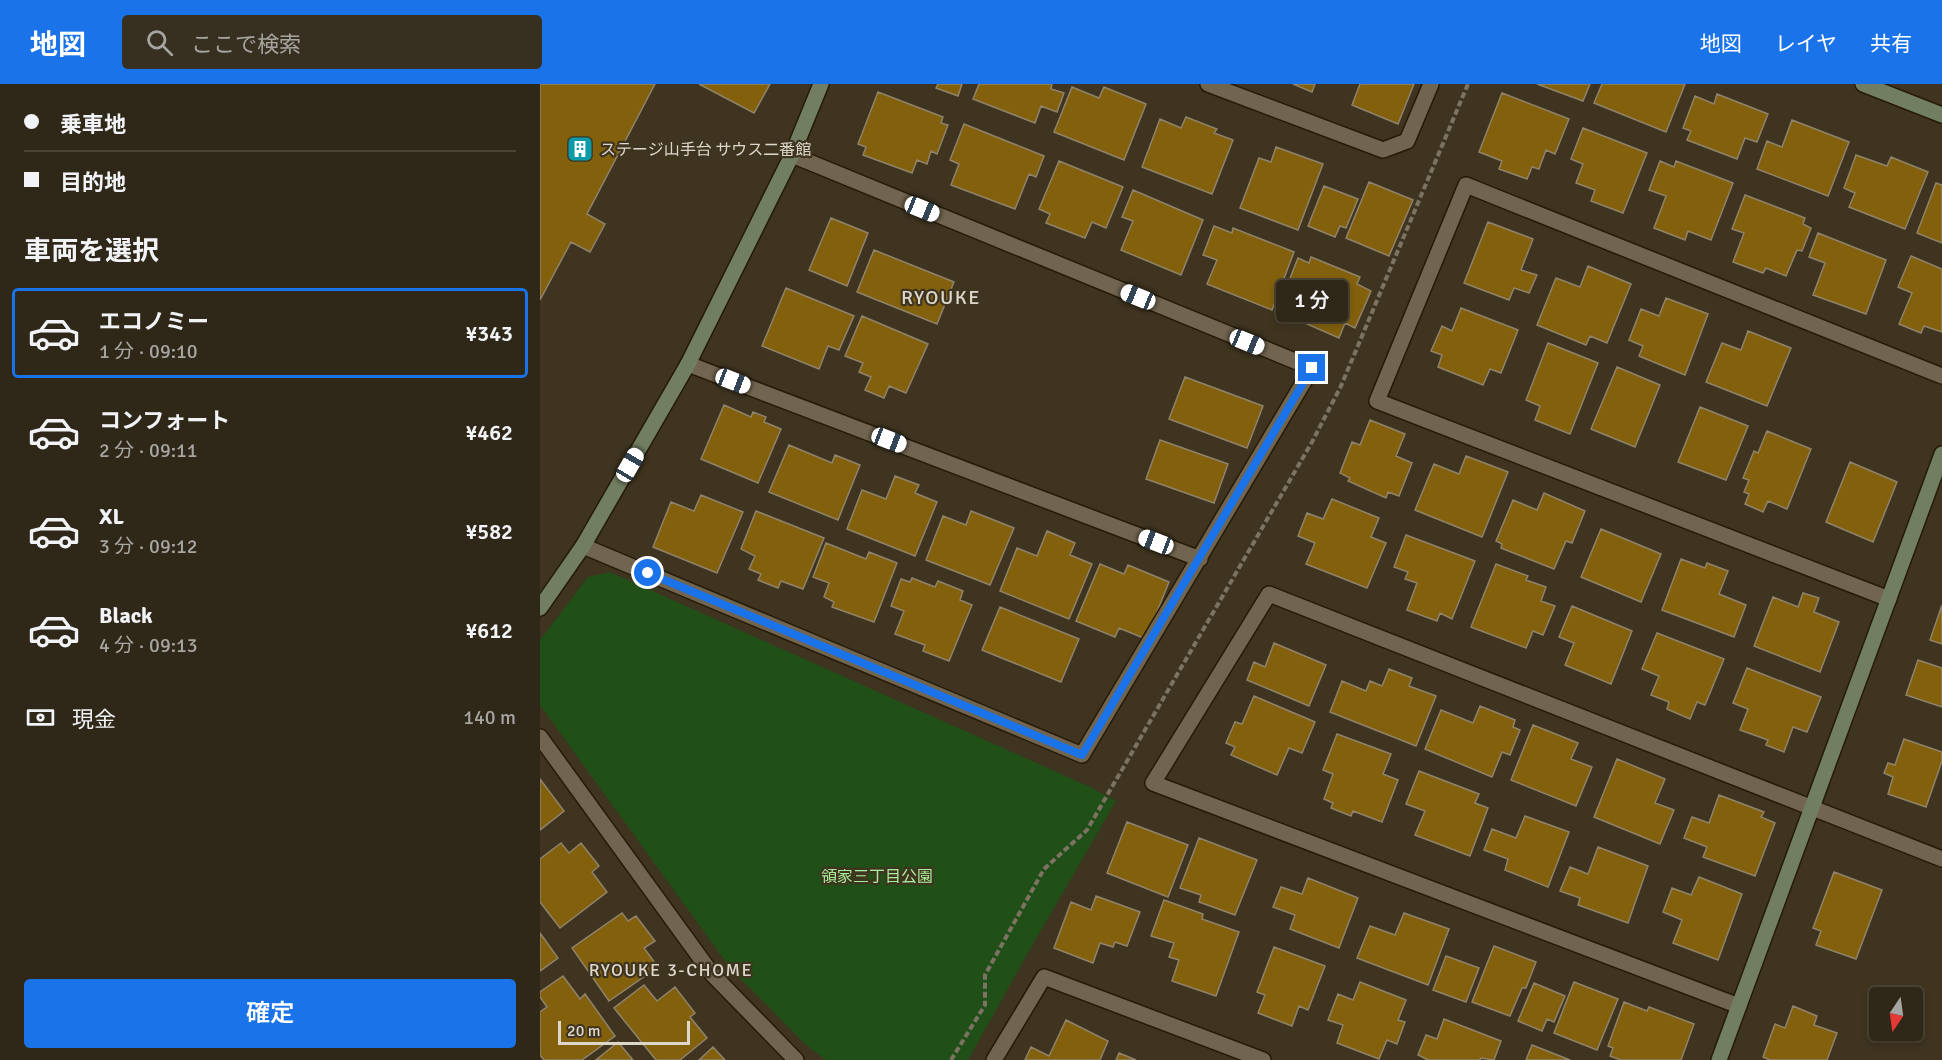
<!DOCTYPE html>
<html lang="ja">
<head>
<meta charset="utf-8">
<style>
  :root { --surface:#2f2717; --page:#372f20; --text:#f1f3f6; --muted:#a7a5a1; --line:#4a4436; --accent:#1a73e8 }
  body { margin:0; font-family:Signika,"Noto Sans JP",sans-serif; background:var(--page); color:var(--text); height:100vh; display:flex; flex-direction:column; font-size:22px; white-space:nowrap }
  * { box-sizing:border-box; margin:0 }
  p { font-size:20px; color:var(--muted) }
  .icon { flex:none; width:33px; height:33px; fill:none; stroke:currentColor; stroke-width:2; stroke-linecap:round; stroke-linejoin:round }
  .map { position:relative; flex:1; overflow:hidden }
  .side { display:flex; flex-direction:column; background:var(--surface); width:540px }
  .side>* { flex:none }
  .hud { display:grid; align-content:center; height:132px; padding:0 24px; background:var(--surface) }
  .needle { width:39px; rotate:193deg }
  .fabs { position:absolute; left:1329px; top:903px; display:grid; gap:12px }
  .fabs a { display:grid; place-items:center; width:54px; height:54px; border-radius:6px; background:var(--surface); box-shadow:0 3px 9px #0003,0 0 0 2px var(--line); font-size:30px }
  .scale { position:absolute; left:18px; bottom:15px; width:132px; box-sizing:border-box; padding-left:6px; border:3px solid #ddd6ca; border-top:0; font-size:16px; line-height:21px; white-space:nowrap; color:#ddd6ca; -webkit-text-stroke:4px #3f341f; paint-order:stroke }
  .end { position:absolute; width:27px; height:27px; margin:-14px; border:8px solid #1a73e8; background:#fff; box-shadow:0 0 0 3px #fff }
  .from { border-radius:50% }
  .bubble { position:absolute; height:42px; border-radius:6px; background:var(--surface); box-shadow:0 3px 9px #0003,0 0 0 2px var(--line); font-size:20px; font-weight:600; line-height:42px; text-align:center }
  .car { position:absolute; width:18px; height:36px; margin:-18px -9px; border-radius:8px; box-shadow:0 0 4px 2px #0007; background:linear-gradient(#fff 24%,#345 0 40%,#fff 0 76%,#345 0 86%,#fff 0) }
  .hud b { display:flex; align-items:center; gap:21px; height:57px; font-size:22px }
  .hud b+b { border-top:2px solid var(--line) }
  .hud i { width:15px; height:15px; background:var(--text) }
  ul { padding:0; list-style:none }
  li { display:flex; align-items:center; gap:18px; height:90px; margin:0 12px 9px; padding:0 12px; border:3px solid transparent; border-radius:6px }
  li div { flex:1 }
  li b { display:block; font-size:22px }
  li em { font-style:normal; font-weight:600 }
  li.active { border-color:var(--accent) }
  li>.icon { width:54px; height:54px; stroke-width:1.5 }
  h2 { padding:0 24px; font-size:27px; line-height:72px }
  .pay { display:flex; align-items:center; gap:15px; height:66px; padding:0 24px; font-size:22px }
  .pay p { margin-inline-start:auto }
  .primary-button { display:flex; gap:12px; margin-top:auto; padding:12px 24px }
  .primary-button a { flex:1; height:69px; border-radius:6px; background:var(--accent); color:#fff; font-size:24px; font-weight:600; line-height:69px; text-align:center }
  header { display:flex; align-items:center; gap:36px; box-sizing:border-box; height:84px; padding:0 30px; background:var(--accent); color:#fff }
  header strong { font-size:28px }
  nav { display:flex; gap:33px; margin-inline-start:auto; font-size:21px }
  .search { width:420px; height:54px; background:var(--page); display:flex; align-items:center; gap:15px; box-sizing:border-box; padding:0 21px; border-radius:6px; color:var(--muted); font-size:22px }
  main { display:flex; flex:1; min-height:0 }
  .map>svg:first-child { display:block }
</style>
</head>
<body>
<header>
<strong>地図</strong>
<div class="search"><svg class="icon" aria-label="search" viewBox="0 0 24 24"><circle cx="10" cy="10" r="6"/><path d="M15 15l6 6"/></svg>ここで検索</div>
<nav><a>地図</a><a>レイヤ</a><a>共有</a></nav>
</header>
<main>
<section class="side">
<div class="hud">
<b><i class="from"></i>乗車地</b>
<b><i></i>目的地</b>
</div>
<h2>車両を選択</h2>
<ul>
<li class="active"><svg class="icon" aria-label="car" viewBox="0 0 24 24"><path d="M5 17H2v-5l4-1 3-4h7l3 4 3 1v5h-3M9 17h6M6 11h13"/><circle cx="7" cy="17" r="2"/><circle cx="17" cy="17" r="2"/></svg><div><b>エコノミー</b><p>1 分 · 09:10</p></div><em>¥343</em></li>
<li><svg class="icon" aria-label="car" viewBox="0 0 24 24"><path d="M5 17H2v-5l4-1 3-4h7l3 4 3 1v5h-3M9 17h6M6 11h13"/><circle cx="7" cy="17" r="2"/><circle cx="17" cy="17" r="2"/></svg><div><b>コンフォート</b><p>2 分 · 09:11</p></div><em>¥462</em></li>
<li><svg class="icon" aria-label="car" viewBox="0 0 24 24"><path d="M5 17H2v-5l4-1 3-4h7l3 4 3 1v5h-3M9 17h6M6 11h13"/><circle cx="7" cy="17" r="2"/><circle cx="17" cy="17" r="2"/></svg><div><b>XL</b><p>3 分 · 09:12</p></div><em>¥582</em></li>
<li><svg class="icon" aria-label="car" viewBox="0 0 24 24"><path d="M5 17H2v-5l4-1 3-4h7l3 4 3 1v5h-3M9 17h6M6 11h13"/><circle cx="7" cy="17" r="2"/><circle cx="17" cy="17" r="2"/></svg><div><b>Black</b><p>4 分 · 09:13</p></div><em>¥612</em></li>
</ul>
<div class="pay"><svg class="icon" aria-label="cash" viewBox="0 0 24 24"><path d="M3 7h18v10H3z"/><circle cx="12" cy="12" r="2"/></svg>現金<p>140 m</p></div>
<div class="primary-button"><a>確定</a></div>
</section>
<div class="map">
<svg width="1402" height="976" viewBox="0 0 1402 976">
  <rect width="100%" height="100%" fill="#3f341f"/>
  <path fill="#214f18" d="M70,488l480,215 26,14 -87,150 -61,109h-143l-22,-18 -72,-73 -191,-264v-65l48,-63z"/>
  <path fill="#82600c" stroke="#90836c" stroke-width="1.5" d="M115,0l-68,130 18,10 -15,28 -19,-10 -31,58v-216z
    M159,0h71l-16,29z
    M398,0h24l-4,12 -22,-8z
    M439,0h73l-1,5 13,4 -7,19 -16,-6 -6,17 -62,-24z
    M753,0h22l-3,8z
    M820,0h54l-16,40 -46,-19z
    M997,0h53l-7,17z
    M1062,0h83l-19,48 -72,-29z
    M532,3l27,11 5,-11 42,17 -22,56 -70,-28z
    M338,8l65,25 -2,6 7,2 -11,29 -6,-3 -4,13 -10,-4 -5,13 -49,-18 3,-8 -8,-3z
    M962,9l67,26 -14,35 -9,-4 -7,19 -7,-2 -5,12 -28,-10 3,-8 -23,-9z
    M1177,10l51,20 -11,28 -12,-4 -8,21 -50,-19 4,-9 -8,-3 12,-32 19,8z
    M646,33l31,12 -3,4 19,7 -21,54 -70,-27 18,-48 21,9z
    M1252,36l57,22 -21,54 -71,-27 10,-28 15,6z
    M424,40l80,32 -8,21 -7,-3 -14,35 -64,-24 8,-21 -9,-4z
    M1043,44l64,25 -24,60 -32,-12 4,-11 -19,-7 7,-19 -12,-5z
    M736,63l47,17 -25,66 -58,-22 19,-50 12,4z
    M1316,71l31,11 4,-9 37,15 -23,57 -56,-22 6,-14 -11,-5z
    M519,77l64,26 -17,41 -14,-6 -7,16 -39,-15 4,-9 -11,-5z
    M1120,77l14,6 2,-6 57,22 -22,57 -23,-9 -3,9 -31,-12 12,-32 -17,-6z
    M829,98l44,18 -24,56 -43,-18z
    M1396,99l6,2v58l-25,-10z
    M784,102l34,13 -12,29 -6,-2 -5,11 -27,-11z
    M593,106l70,30 -22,55 -60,-25 12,-29 -11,-4z
    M1205,111l60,23 -2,6 8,4 -9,23 -5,-1 -11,26 -20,-8 -3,5 -30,-11 11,-29 -12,-4z
    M291,134l37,15 -21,53 -38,-16z
    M948,138l45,17 -12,31 16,5 -8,18 -15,-5 -5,12 -45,-17z
    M674,142l18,7 1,-5 61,24 -22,58 -65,-26 10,-24 -14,-5z
    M1278,149l68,27 -20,54 -53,-19 12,-32 -16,-6z
    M334,166l80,32 -17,42 -80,-32z
    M1371,172l31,13v63l-18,-6 -3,7 -22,-9 13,-31 -14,-6z
    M771,173l49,20 -3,7 14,7 -16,37 -10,-5 -6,15 -50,-22 10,-24 -12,-6 11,-28 11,5z
    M1048,182l43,18 -24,59 -17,-7 -4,9 -49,-20 19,-47 24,9z
    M246,204l68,28 -15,34 -11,-4 -9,23 -57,-23z
    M1126,214l42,16 -23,61 -46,-19 4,-10 -14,-6 12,-31 18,7z
    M921,224l57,22 -17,43 -11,-4 -7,16 -45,-18 4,-12 -11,-4 11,-25 10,5z
    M322,232l66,28 -22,49 -17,-7 -5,12 -19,-8 6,-13 -12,-5 4,-9 -18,-7z
    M1208,247l43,17 -24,58 -61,-24 16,-39 19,7z
    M1008,259l50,20 -28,71 -35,-14 5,-14 -14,-6z
    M1077,283l43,18 -25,62 -44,-18z
    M645,293l78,29 -16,42 -78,-29z
    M184,321l27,12 2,-5 13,5 -2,5 17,7 -23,54 -57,-24z
    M1160,323l48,19 -22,54 -48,-18z
    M830,336l35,14 -9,22 16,7 -13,33 -11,-4 -2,6 -38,-17 2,-3 -10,-5 12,-31 8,3z
    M1227,347l44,18 -24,60 -19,-8 -5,11 -18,-8 4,-10 -5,-2 5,-12 -6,-2 11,-27 4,2z
    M620,356l68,24 -14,39 -68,-24z
    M249,361l43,18 3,-8 25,10 -22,55 -69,-28z
    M926,372l42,16 -26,65 -67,-27 19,-46 25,10z
    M1310,378l47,20 -24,60 -47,-20z
    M355,392l24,9 -4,8 22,9 -22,54 -68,-27 15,-39 24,9z
    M1004,409l41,18 -13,32 -6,-2 -12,28 -53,-21 1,-4 -6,-3 17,-41 24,10z
    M161,411l42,17 -26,61 -64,-26 18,-45 23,9z
    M792,415l47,19 -8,19 15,6 -19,45 -61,-24 9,-21 -17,-7 9,-23 16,6z
    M216,427l68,27 -21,51 -22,-8 -3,7 -20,-8 3,-6 -12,-5 6,-13 -14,-7z
    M431,427l43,17 -24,57 -64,-25 17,-44 23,9z
    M1061,445l60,25 -20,48 -60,-25z
    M507,447l28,12 -5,12 22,9 -23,55 -69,-28 17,-43 20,8z
    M866,451l69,26 -23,58 -12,-6 -3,8 -30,-11 10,-27 -12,-4 3,-7 -14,-5z
    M286,459l40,16 3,-7 28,11 -23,59 -42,-15 2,-5 -10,-5 5,-14 -16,-6z
    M1141,475l24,9 2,-5 21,8 -9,23 27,11 -12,32 -72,-27z
    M560,480l24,10 4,-9 41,17 -23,57 -27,-11 -4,9 -39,-16z
    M956,480l32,12 -2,4 20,7 -5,14 14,5 -12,29 -10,-4 -7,17 -55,-21z
    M372,494l23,9 3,-6 25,10 -3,9 12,5 -23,56 -26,-10 2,-6 -30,-11 9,-23 -13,-5 10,-27 9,3z
    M1263,509l16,5 -5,14 25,10 -19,50 -66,-26 19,-49 25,10z
    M1402,521v39l-12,-4z
    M1032,522l60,25 -21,53 -46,-19 9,-22 -15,-6z
    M460,523l79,32 -18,43 -79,-32z
    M1117,549l67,26 -19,46 -8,-3 -7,17 -23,-10 2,-7 -18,-7 8,-19 -17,-7z
    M734,559l52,22 -17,41 -62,-26 7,-18 11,5z
    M1378,576l24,8v39l-36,-12z
    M1207,584l74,29 -14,35 -14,-5 -9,25 -18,-7 2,-5 -28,-10 8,-21 -15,-6z
    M849,585l23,9 -3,8 27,10 -20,50 -86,-34 12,-31 24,10 4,-10 12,5z
    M714,612l61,26 -13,31 -13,-5 -12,27 -46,-20 4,-8 -9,-4 9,-21 7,2z
    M940,622l35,14 -2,7 7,3 -10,25 -8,-3 -10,25 -67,-28 16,-39 32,13z
    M993,641l45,18 -7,16 21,8 -16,39 -65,-26z
    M797,650l54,20 -8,20 15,6 -16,42 -29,-11 -2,5 -20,-8 2,-5 -9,-4 9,-25 -10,-4z
    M1364,655l38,13v9l-16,46 -38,-13 5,-17 -9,-4 4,-10 7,2z
    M1077,675l48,20 -10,24 19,7 -14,34 -66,-27z
    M879,687l60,23 -4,9 13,5 -18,48 -55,-21 10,-24 -19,-7z
    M0,695l24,32 -24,19z
    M1179,711l45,17 -3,5 14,6 -20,53 -52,-19 4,-10 -23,-9 8,-21 17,6z
    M985,732l44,16 -21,55 -43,-17 3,-11 -24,-9 8,-21 24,9z
    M587,738l61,23 -20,52 -61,-24z
    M659,754l58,22 -22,55 -36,-13 2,-7 -21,-7z
    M21,759l8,10 12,-10 18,23 -7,6 15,20 -47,36 -20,-26v-43z
    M1058,763l50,19 -20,57 -50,-18 2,-7 -20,-7 10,-24 18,7z
    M1294,788l48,18 -26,69 -40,-14 5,-14 -8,-3z
    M1159,793l43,17 -24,66 -45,-17 9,-23 -19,-8 9,-24 19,7z
    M768,794l50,20 -19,50 -49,-19 5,-14 -22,-8 8,-20 21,7z
    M556,812l44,16 -13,34 -12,-4 -2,5 -13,-4 -7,20 -39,-15 17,-46 20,8z
    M624,816l39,14 -1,5 37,13 -23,64 -44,-15 7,-21 -10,-3 5,-14 -23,-7z
    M82,829l6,8 8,-5 19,25 -11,7 14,19 -49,34 -37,-53z
    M864,829l45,16 -21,56 -71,-27 13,-32 25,9z
    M0,849l18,25 -18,13z
    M954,862l42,16 -10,26h-4l-12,28 -38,-14z
    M734,863l51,19 -17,44 -9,-4 -7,20 -34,-13 7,-18 -8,-3z
    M906,872l33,12 -13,34 -33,-12z
    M23,892l17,23 5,-5 30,42 -33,24h-38l-4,-5v-43l7,-5 -7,-10v-5z
    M820,898l46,18 -8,20 7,2 -8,22 -10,-4 -8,19 -42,-16 6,-18 -15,-5 10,-26 15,6z
    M1034,898l44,17 -21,51 -43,-17z
    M994,899l31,13 -11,26 -7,-3 -5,12 -24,-10z
    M104,901l13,16 18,-14 20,26 -5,4 17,21 -27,22h-24l-42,-52z
    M1084,918l23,9 2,-4 45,17 -13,36h-60l-11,-4 3,-8 -5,-2z
    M1253,922l24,10 -3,9 23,8 -10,27h-57l-7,-3 12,-33 10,4z
    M904,935l57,22 -7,19 -13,-2 -1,2h-52l-10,-5 8,-20 11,4z
    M526,936l42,21 -8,19h-75l6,-13 18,9z
    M78,958l15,18h-37z
    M992,961l38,15h-44z
    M173,963l12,13h-26z
    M579,969l17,7h-20z"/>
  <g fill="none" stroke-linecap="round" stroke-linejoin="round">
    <g stroke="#251b07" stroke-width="18">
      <path id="street" d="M668,0l175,66 24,-9 24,-57
        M148,280l512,195
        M43,462l499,209 230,-387 -520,-213
        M1349,515l-512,-198 89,-216 476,191
        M0,653l172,237 84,86
        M1199,922l-586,-223 116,-189 673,265
        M454,976l50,-83 219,83"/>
    </g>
    <g stroke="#251b07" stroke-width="18">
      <path id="secondary" d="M1323,0l79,31
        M0,524l43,-62 105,-182 104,-209 29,-71
        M1179,976l223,-606"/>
    </g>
    <path stroke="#7c7361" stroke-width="4" stroke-dasharray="6 3" stroke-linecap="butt" d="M411,976l34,-55v-30l59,-106 43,-39 225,-388 29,-56 127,-302"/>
    <use href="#street" stroke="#716550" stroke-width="15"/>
    <use href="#secondary" stroke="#727e61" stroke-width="15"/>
  </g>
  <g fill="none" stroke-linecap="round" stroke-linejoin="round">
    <path stroke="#1a73e8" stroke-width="8" d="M108,489l434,182 230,-387"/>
  </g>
  <defs>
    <g id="building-square" transform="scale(1.35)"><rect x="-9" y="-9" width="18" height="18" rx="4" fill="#0f9aa8" stroke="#3f341f"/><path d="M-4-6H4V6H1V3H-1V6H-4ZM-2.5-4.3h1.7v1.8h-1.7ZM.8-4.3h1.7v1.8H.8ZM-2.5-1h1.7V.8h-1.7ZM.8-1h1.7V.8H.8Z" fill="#fff"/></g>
  </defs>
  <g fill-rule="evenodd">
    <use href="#building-square" x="40" y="65"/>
  </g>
  <g text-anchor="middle" stroke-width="4.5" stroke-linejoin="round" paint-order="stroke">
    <g font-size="16" fill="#ddd6ca" stroke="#3f341f" text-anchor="start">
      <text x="60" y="71">ステージ山手台 サウス二番館</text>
    </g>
    <g font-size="16" fill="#a6ec99" stroke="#3f341f">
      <text x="337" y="798">領家三丁目公園</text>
    </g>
    <g font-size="18" letter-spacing="1.5" fill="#ddd6ca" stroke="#3f341f">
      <text x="131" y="892">RYOUKE 3-CHOME</text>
    </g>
    <g font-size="20" letter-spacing="1.5" fill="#ddd6ca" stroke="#3f341f">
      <text x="401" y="220">RYOUKE</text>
    </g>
  </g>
</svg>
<div class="fabs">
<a><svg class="needle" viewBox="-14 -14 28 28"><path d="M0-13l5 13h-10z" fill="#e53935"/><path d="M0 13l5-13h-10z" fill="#a7a5a1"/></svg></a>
</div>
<div class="scale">20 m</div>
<i class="end from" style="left:108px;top:489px"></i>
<i class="end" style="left:772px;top:284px"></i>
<div class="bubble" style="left:736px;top:196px;width:72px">1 分</div>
<i class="car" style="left:382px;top:125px;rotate:112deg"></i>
<i class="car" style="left:598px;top:213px;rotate:292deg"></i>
<i class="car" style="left:707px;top:258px;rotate:112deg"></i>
<i class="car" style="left:193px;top:297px;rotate:111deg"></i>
<i class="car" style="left:349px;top:356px;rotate:111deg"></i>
<i class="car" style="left:90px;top:381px;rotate:30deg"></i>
<i class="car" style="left:616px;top:458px;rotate:291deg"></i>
</div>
</main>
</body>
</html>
